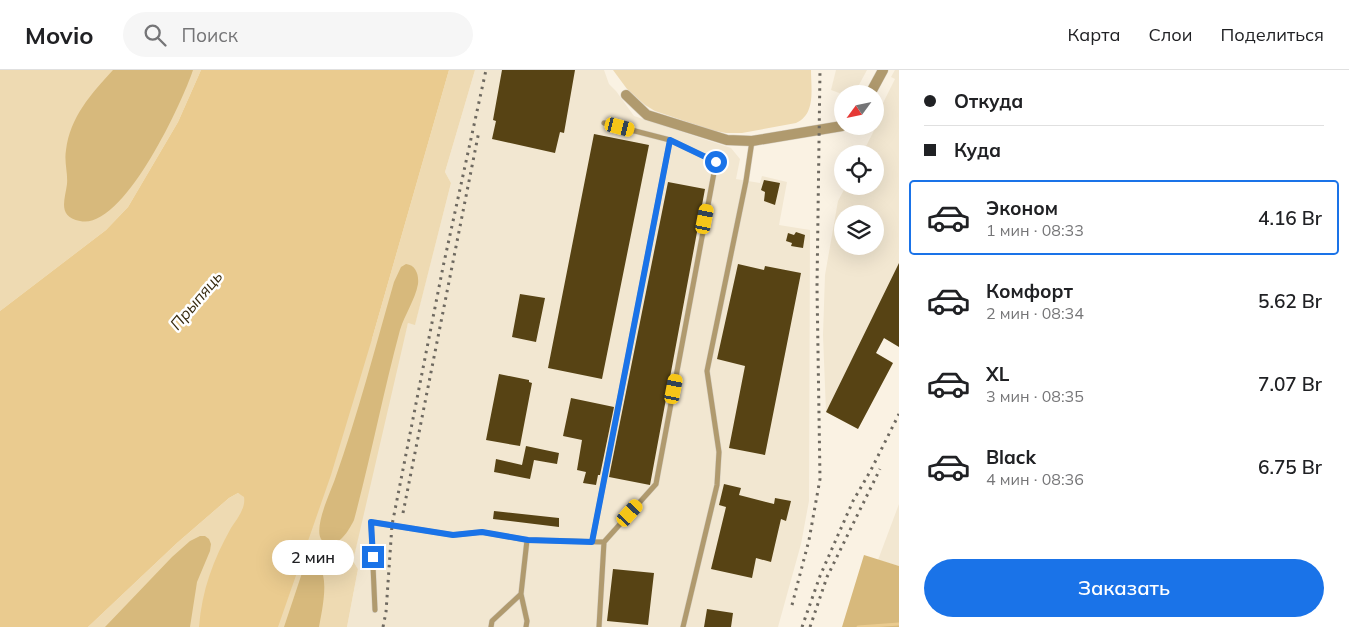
<!DOCTYPE html>
<html lang="ru">
<head>
<meta charset="utf-8">
<style>
  :root { --surface:#fff; --page:#f6f6f6; --text:#202124; --muted:#757577; --line:#e0e0e0; --accent:#1a73e8 }
  body { margin:0; font-family:Mulish,sans-serif; background:var(--page); color:var(--text); height:100vh; display:flex; flex-direction:column; font-size:19px; white-space:nowrap }
  * { box-sizing:border-box; margin:0 }
  p { font-size:16px; color:var(--muted) }
  .icon { flex:none; width:28px; height:28px; fill:none; stroke:currentColor; stroke-width:2; stroke-linecap:round; stroke-linejoin:round }
  .map { position:relative; flex:1; overflow:hidden }
  .drawer { display:flex; flex-direction:column; background:var(--surface); width:450px }
  .drawer>* { flex:none }
  .top-card { display:grid; align-content:center; height:110px; padding:0 25px; background:var(--surface) }
  .needle { width:32px; rotate:237deg }
  .tools { position:absolute; left:834px; top:15px; display:grid; gap:10px }
  .tools a { display:grid; place-items:center; width:50px; height:50px; border-radius:50%; background:var(--surface); box-shadow:0 5px 20px #0002; font-size:25px }
  .end { position:absolute; width:22px; height:22px; margin:-11px; border:6px solid #1a73e8; background:#fff; box-shadow:0 0 0 2px #fff }
  .from { border-radius:50% }
  .bubble { position:absolute; height:35px; border-radius:18px; background:var(--surface); box-shadow:0 5px 20px #0002; font-size:16px; font-weight:600; line-height:35px; text-align:center }
  .car { position:absolute; width:15px; height:30px; margin:-15px -8px; border-radius:6px; box-shadow:0 0 4px 1px #0007; background:linear-gradient(#f5c518 24%,#345 0 40%,#f5c518 0 76%,#345 0 86%,#f5c518 0) }
  .top-card b { display:flex; align-items:center; gap:18px; height:48px; font-size:19px }
  .top-card b+b { border-top:1px solid var(--line) }
  .top-card i { width:12px; height:12px; background:var(--text) }
  ul { padding:0; list-style:none }
  li { display:flex; align-items:center; gap:15px; height:75px; margin:0 10px 8px; padding:0 15px; border:2px solid transparent; border-radius:5px }
  li div { flex:1 }
  li b { display:block; font-size:19px }
  li em { font-style:normal; font-weight:600 }
  li.on { border-color:var(--accent) }
  li>.icon { width:45px; height:45px; stroke-width:1.5 }
  .primary-button { display:flex; gap:10px; margin-top:auto; padding:10px 25px }
  .primary-button a { flex:1; height:58px; border-radius:30px; background:var(--accent); color:#fff; font-size:20px; font-weight:600; line-height:58px; text-align:center }
  header { display:flex; align-items:center; gap:30px; box-sizing:border-box; height:70px; padding:0 25px; background:var(--surface); border-bottom:1px solid var(--line) }
  header strong { font-size:24px }
  nav { display:flex; gap:28px; margin-inline-start:auto; font-size:18px }
  .search { width:350px; height:45px; background:var(--page); display:flex; align-items:center; gap:12px; box-sizing:border-box; padding:0 18px; border-radius:28px; color:var(--muted); font-size:19px }
  main { display:flex; flex:1; min-height:0 }
  .map>svg:first-child { display:block }
</style>
</head>
<body>
<header>
<strong>Movio</strong>
<div class="search"><svg class="icon" aria-label="search" viewBox="0 0 24 24"><circle cx="10" cy="10" r="6"/><path d="M15 15l6 6"/></svg>Поиск</div>
<nav><a>Карта</a><a>Слои</a><a>Поделиться</a></nav>
</header>
<main>
<div class="map">
<svg width="899" height="557" viewBox="0 0 899 557">
  <rect width="100%" height="100%" fill="#faf2e3"/>
  <path fill="#f2e7d1" fill-rule="evenodd" d="M475,0h129l5,14 7,7 18,25 97,32 9,11 -4,20 24,4 2,-7 25,6 -8,43 31,5 -1,271 -8,43 -23,83h-431l11,-58 -5,-8 34,-162 21,-76 7,1 36,-141 -6,-11z
    M836,0h31l-13,24h-12l-11,-4z
    M895,0h4v272l-2,4 -13,-8 -8,15 17,10 -35,66 -32,-17 -3,-77 2,-60 13,-74 8,-15h29v-32h-13l21,-41 -4,-2 16,-32 -4,-2zM842,144h33v32h-33z
    M899,434v62l-21,-6z"/>
  <path fill="#eedab2" d="M0,0h201l-23,52 -50,85 -22,23 -106,81z
    M449,0h26l-30,102 6,11 -36,142 -7,-2 -55,238 5,8 -11,58h-259l89,-84 52,-45 9,-5 5,2 129,-156z
    M613,0h198c0,19 5,44 -15,53l-54,10h-16l-15,-3 -56,-19 -10,-6 -18,-16z"/>
  <path fill="#d7b97c" d="M113,0h80c-11,33 -70,161 -113,151 -23,-5 -15,-21 -13,-37 1,-11 -3,-22 -1,-34 4,-33 25,-56 47,-80z
    M406,194c10,1 13,11 12,20 -3,16 -13,30 -18,46 -17,63 -29,127 -46,190 -5,10 -16,30 -30,22 -14,-8 7,-51 11,-63 23,-65 40,-131 59,-197l7,-15z
    M200,466h5l4,3 2,5 -1,7 -13,31 -7,45h-85l67,-70 18,-16z
    M864,485l35,11v61h-57z
    M310,494c24,-1 11,50 9,63h-35l18,-54 4,-6z"/>
  <path fill="#eacb8f" d="M201,0h248l-77,269 -41,136 -53,152h-79c3,-37 14,-67 32,-99 6,-9 15,-20 13,-31l-6,-4 -9,5 -52,45 -89,84h-88v-316l106,-81 22,-23 50,-85z"/>
  <g fill="none" stroke-linecap="round" stroke-linejoin="round">
    <path stroke="#eacb8f" stroke-width="3" d="M858,557l41,-3"/>
  </g>
  <path fill="#574314" d="M502,0h73l-11,63 -4,-1 -5,21 -63,-14 4,-18 -3,-1z
    M594,64l55,11 -47,234 -54,-11z
    M764,110l16,3 -5,22 -11,-4 1,-9 -4,-2z
    M668,112l37,7 -55,296 -41,-8z
    M796,162l9,3 -2,13 -12,-2 1,-3 -6,-2 2,-8 6,2z
    M899,193v84l-15,-9 -8,15 17,10 -35,66 -32,-17z
    M738,194l26,6 1,-4 36,7 -36,182 -36,-7 16,-82 -28,-7z
    M520,224l25,4 -9,44 -24,-5z
    M499,304l30,6v2l3,1 -12,63 -34,-6z
    M571,328l43,9 -14,68h-2l-2,10 -13,-2 3,-11 -9,-2 5,-30 -19,-4z
    M526,376l33,7 -2,11 -23,-4 -4,19 -36,-7 2,-13 26,6z
    M724,414l17,4 -2,7 35,9 1,-6 16,3 -5,20 -5,-2 -10,43 -15,-4 -4,20 -41,-9 15,-62 -7,-2z
    M494,441l65,7v9l-66,-8z
    M613,499l41,4 -6,52 -41,-4z
    M707,539l26,4 -2,14h-27z"/>
  <g fill="none" stroke-linecap="round" stroke-linejoin="round">
    <g stroke="#d7d0c3" stroke-width="6">
      <path id="service" d="M592,472l78,-402
        M521,524l6,27 -1,6
        M375,540l-4,-88 82,13 29,-3 45,8
        M491,557l1,-6 29,-27 6,-54 77,2
        M599,557l5,-85 52,-58 60,-322 -46,-22 -66,-17
        M683,557l34,-142 2,-33 -12,-81 39,-190 6,-40"/>
    </g>
    <g stroke="#d7d0c3" stroke-width="11">
      <path id="minor" d="M870,24l13,-24
        M626,25l21,20 80,25 25,1 90,-15"/>
    </g>
    <use href="#service" stroke="#b09a6e" stroke-width="5"/>
    <use href="#minor" stroke="#b09a6e" stroke-width="10"/>
    <path stroke="#6e6960" stroke-width="3" stroke-dasharray="2.5 5" stroke-linecap="butt" d="M403,443l76,-382
      M792,535l17,-65 11,-61 -3,-192 3,-217
      M383,557l3,-15 6,-87 51,-258 43,-197
      M802,557l18,-51 33,-75 18,-31 28,-56
      M810,557l17,-50 53,-108"/>
  </g>
  <g fill="none" stroke-linecap="round" stroke-linejoin="round">
    <path stroke="#1a73e8" stroke-width="6" d="M373,487l-2,-35 82,13 29,-3 46,8 64,2 78,-402 46,22"/>
  </g>
  <g text-anchor="middle" stroke-width="5" stroke-linejoin="round" paint-order="stroke">
    <g font-size="16" font-style="italic" fill="#372a0f" stroke="#fff">
      <text transform="translate(196 230) rotate(-50)" y="6">Прыпяць</text>
    </g>
  </g>
</svg>
<div class="tools">
<a><svg class="needle" viewBox="-14 -14 28 28"><path d="M0-13l5 13h-10z" fill="#e53935"/><path d="M0 13l5-13h-10z" fill="#757577"/></svg></a>
<a><svg class="icon" aria-label="locate" viewBox="0 0 24 24"><circle cx="12" cy="12" r="6"/><path d="M12 2v4M12 18v4M2 12h4M18 12h4"/></svg></a>
<a><svg class="icon" aria-label="layers" viewBox="0 0 24 24"><path d="M12 4l9 5-9 5-9-5zM3 14l9 5 9-5"/></svg></a>
</div>
<i class="end from" style="left:716px;top:92px"></i>
<i class="end" style="left:373px;top:487px"></i>
<div class="bubble" style="left:272px;top:470px;width:82px">2 мин</div>
<i class="car" style="left:620px;top:57px;rotate:104deg"></i>
<i class="car" style="left:705px;top:149px;rotate:11deg"></i>
<i class="car" style="left:674px;top:319px;rotate:11deg"></i>
<i class="car" style="left:630px;top:443px;rotate:42deg"></i>
</div>
<section class="drawer">
<div class="top-card">
<b><i class="from"></i>Откуда</b>
<b><i></i>Куда</b>
</div>
<ul>
<li class="on"><svg class="icon" aria-label="car" viewBox="0 0 24 24"><path d="M5 17H2v-5l4-1 3-4h7l3 4 3 1v5h-3M9 17h6M6 11h13"/><circle cx="7" cy="17" r="2"/><circle cx="17" cy="17" r="2"/></svg><div><b>Эконом</b><p>1 мин · 08:33</p></div><em>4.16 Br</em></li>
<li><svg class="icon" aria-label="car" viewBox="0 0 24 24"><path d="M5 17H2v-5l4-1 3-4h7l3 4 3 1v5h-3M9 17h6M6 11h13"/><circle cx="7" cy="17" r="2"/><circle cx="17" cy="17" r="2"/></svg><div><b>Комфорт</b><p>2 мин · 08:34</p></div><em>5.62 Br</em></li>
<li><svg class="icon" aria-label="car" viewBox="0 0 24 24"><path d="M5 17H2v-5l4-1 3-4h7l3 4 3 1v5h-3M9 17h6M6 11h13"/><circle cx="7" cy="17" r="2"/><circle cx="17" cy="17" r="2"/></svg><div><b>XL</b><p>3 мин · 08:35</p></div><em>7.07 Br</em></li>
<li><svg class="icon" aria-label="car" viewBox="0 0 24 24"><path d="M5 17H2v-5l4-1 3-4h7l3 4 3 1v5h-3M9 17h6M6 11h13"/><circle cx="7" cy="17" r="2"/><circle cx="17" cy="17" r="2"/></svg><div><b>Black</b><p>4 мин · 08:36</p></div><em>6.75 Br</em></li>
</ul>
<div class="primary-button"><a>Заказать</a></div>
</section>
</main>
</body>
</html>
